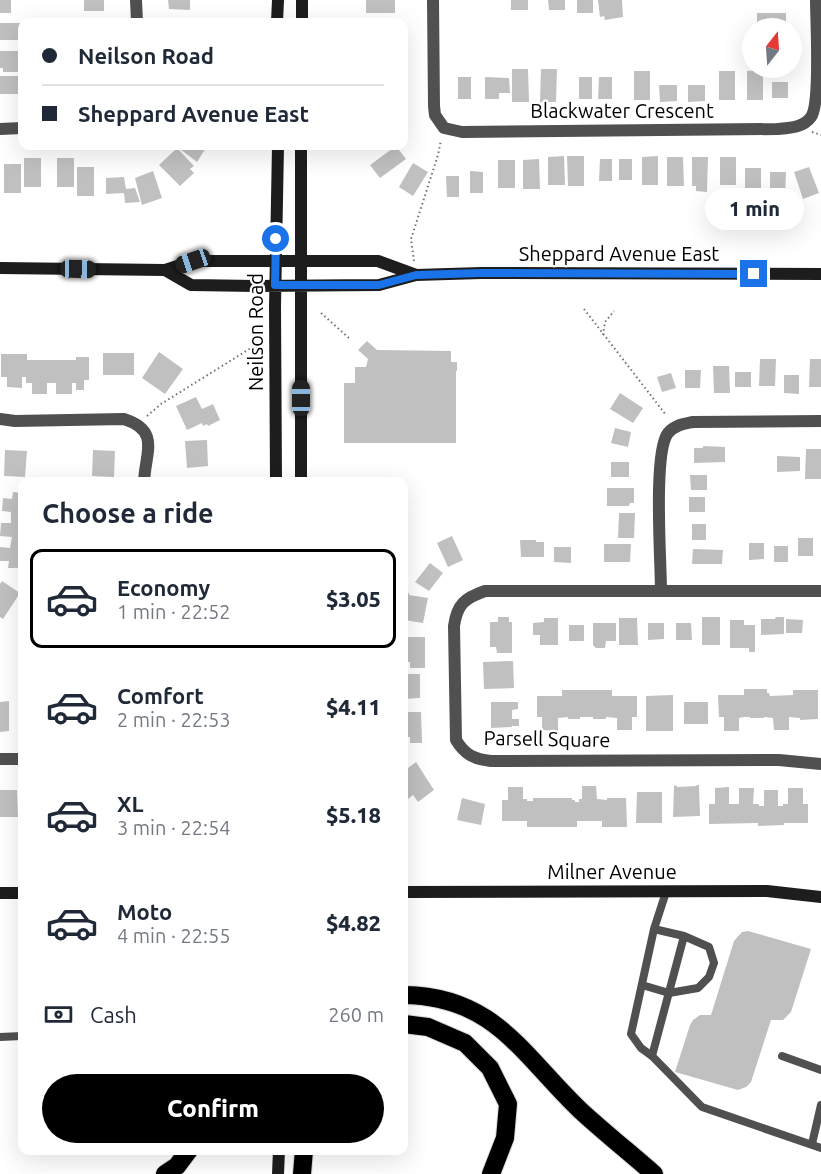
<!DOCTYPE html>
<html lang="en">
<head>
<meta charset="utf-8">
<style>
  :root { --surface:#fff; --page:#f6f6f7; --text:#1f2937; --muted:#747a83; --line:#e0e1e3; --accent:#000 }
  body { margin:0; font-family:Ubuntu,sans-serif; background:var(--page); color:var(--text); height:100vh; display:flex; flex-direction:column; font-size:22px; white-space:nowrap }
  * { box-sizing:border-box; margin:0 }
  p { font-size:20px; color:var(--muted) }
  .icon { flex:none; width:33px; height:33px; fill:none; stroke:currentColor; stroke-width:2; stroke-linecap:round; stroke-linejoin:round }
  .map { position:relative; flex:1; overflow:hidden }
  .details { position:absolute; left:18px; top:477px; width:390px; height:678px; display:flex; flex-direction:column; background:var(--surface); border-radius:12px; box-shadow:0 6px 24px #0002 }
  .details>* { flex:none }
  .guide { position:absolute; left:18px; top:18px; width:390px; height:132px; border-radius:12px; box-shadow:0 6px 24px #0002; display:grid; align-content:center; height:132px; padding:0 24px; background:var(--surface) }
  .needle { width:39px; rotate:17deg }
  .buttons { position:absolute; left:742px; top:18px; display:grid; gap:12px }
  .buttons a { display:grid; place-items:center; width:60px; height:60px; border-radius:50%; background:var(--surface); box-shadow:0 6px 24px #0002; font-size:30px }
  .end { position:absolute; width:27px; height:27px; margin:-14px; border:8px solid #1a73e8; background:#fff; box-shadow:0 0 0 3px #fff }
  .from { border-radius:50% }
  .bubble { position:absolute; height:42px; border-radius:21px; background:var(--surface); box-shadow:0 6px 24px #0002; font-size:20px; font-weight:800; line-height:42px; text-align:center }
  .car { position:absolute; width:18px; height:36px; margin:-18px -9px; border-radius:8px; box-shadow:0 0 4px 2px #0007; background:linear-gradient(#222 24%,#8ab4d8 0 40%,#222 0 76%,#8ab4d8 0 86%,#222 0) }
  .guide b { display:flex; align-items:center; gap:21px; height:57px; font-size:22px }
  .guide b+b { border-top:2px solid var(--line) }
  .guide i { width:15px; height:15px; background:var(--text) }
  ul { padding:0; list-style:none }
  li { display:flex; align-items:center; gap:18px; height:99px; margin:0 12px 9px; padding:0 12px; border:3px solid transparent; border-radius:12px }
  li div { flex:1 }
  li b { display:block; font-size:22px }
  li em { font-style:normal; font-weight:800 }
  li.selected { border-color:var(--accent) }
  li>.icon { width:54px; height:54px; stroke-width:1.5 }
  h2 { padding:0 24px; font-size:27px; line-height:72px }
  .pay { display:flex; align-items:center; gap:15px; height:66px; padding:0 24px; font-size:22px }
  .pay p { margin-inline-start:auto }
  .button { display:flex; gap:12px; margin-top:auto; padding:12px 24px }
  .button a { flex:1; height:69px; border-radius:36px; background:var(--accent); color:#fff; font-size:24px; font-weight:800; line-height:69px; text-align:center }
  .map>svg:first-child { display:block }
</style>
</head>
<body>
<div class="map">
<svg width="821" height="1174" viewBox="0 0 821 1174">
  <rect width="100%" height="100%" fill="#fff"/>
  <path fill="#c0c0c0" d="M0,0h11v13h-11z
    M84,0h20v11h-20z
    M168,0h22v10l-21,-1z
    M366,0h29v13h-29z
    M511,0h17v10h-17z
    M548,0h17v10h-16z
    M577,0h16v13h-16z
    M598,0h24l1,17 -18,3 -1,-4 -4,1z
    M757,13h29v15h-29z
    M171,18h29v4h-29z
    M0,23h21v17h-21z
    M0,51h19v21h-16v-4h-3z
    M512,69h16l1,33h-17z
    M541,69h16l-1,33h-16z
    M763,70v30h-16v-29z
    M634,71h16v29h-16z
    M719,71h16v29h-16z
    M0,76h22v18h-22z
    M458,77h13v22h-13z
    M485,77l24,1 1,15h-11v6h-14z
    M579,77h13v22h-13z
    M599,77h13v22h-14z
    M772,82h16v16h-16z
    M659,85h18v16l-17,1z
    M688,85h17v16l-17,1z
    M176,146h31l-10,16z
    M396,146l10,13 -26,19 -10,-13z
    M177,148l17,18 -4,3 4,4 -14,13 -21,-21z
    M564,156l1,29h-17v-28z
    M567,156h17v30h-16z
    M658,156v29h-16v-28z
    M667,157h16l1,29h-17z
    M692,157h16l-1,35 -11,-1v-5h-4z
    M720,157h16v28h-16z
    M24,158h17v29h-17z
    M57,158h17v29h-17z
    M539,159l1,30h-17v-29z
    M600,159h12v22h-13z
    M619,159h13v21h-13z
    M498,160h17v28h-17z
    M413,163l15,9 -15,24 -14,-9z
    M4,164h17v29h-17z
    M77,167h17v29h-17z
    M809,167l10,26 -16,6 -9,-27z
    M745,168h16v28l-16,1z
    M153,171l9,27 -20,7 -7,-27z
    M470,171l13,1v21h-13z
    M770,172h16l-1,28h-15z
    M446,176h13v21h-12z
    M124,177l2,12 9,-1 5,14 -15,1 -1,-10 -18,1v-16z
    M367,341l10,9 74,1v11h6v9h-1v72h-112v-60h11v-16h11l2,-8 -10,-9z
    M159,352l24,17 -18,25 -23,-16z
    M103,353h31v22h-31z
    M1,354h26v6h49v-3h13v23h-5v10h-8v-7h-4v11h-16v-11h-9v11h-15v-11h-6v-6h-4v11l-15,-1v-10h-6z
    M760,359h16l-1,27h-16z
    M810,359h11v28h-12z
    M713,366h16l1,27h-16z
    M685,370h16l-1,18h-15z
    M735,372h16v15h-16z
    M671,373l5,15 -14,4 -5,-15z
    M784,375h15v19l-15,-1z
    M620,393l23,15 -10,15 -23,-14z
    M196,397l6,12 11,-5 7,16 -12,6 -1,-2 -4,2 -1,-3 -15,7 -11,-24z
    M615,428l16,4 -3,15 -17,-4z
    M207,440l1,26 -21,2 -2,-27z
    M703,446l22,1v15l-31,1v-15h9z
    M806,449h15v30h-16z
    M5,450l22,1 -2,26 -21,-1z
    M93,450l22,1 -1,26 -22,-1z
    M777,456l23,1v14l-23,1z
    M611,462h18v15h-18z
    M690,475h17v15h-16z
    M607,488h27v15h-4l-1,3h-22z
    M13,492l9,1v75h-14l1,-7h-9v-14l10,1 2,-11 -12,-1 1,-13h10v-11l-9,-1 1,-13 9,1z
    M689,497h16v15h-16z
    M619,513h16l-1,25h-16z
    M692,524h14v16h-14z
    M452,536l11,24 -15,7 -11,-24z
    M798,538h15v18h-15z
    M520,540h16v2h8v15h-23z
    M749,543h15v16l-15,1z
    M604,544h27l-1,18h-26z
    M774,546h14v16h-14z
    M554,547h17v16l-17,-1z
    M693,549l30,1 -1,14h-30z
    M430,563l13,10 -14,18 -14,-9z
    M2,581l18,12 -17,26 -3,-2v-33z
    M404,592l5,1v2l19,3 -5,25 -19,-3z
    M498,617h11v5h3v31h-15l-1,-6h-6v-25h8z
    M702,617h18v28h-18z
    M776,617h8v17l-23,1v-16h14z
    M544,618h14v27h-18v-10h-7v-12l11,-1z
    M619,618h18l1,27h-19z
    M786,619l17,1 -1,13h-16z
    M730,620h14v5h11v27h-6v-4h-19z
    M593,623h23v18h-10l-1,7h-9l-3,-3z
    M648,623h16v16l-16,1z
    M676,623h15l1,17h-16z
    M569,625h15v16h-15z
    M404,637h21v31h-15v-6h-6z
    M513,661l1,27 -30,1 -1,-27z
    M404,674h16v24l-16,1z
    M744,689h23v4h2l1,3 23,-1v-5h25v29l-18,1v-2l-11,-1v13h-15l-1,-12 -9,-1v1h-14v-1h-6l-5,1v13h-15v-14h-5l-1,-22h26z
    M562,690h50v6h25v21h-5v13h-15v-12l-11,-1v2h-13v-2h-13v2h-12v-2l-10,1v13l-16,-1v-13h-5v-21h25z
    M673,695v36h-27v-35z
    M9,701v30l-9,1v-30z
    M491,702h27v7l-6,1v9h7v7h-7v1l-21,1z
    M684,702h24v22h-24z
    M404,712h17l1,31h-12v-6h-6z
    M416,762l18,28 -16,12 -5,-7 -6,5 -3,-6v-6l3,-2 -2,-3 -1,1v-13z
    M676,785l1,2 20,-1 -1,-1h3l1,31 -27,1 1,-31z
    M582,786h14l1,13 10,1v-2h19l1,29h-25v-6h-25v6h-50v-6h-25v-21h6v-13h15v12h4v2h6v-3h39v2h3v2h4v-3h3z
    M729,787v17h10v-16h15l-1,16h6v2h5v-16h14v16h5v-2h5v-16h15v16h5v19h-24v2l-26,1v-3l-49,1v-20h6v-16z
    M0,790h17l1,27h-18z
    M637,792h25v31h-26z
    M462,798l23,6 -4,21 -24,-5z
    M748,931l63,18 -20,63 -8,8h-12l-20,62 -5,5 -8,3 -63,-18 15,-47 3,-5 7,-5h11l23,-74 8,-9z"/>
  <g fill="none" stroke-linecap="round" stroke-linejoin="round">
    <g stroke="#dbdbdb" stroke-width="20">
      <path id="motorway" d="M404,995c91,1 119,61 177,116 24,22 49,42 73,63
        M404,1024l24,3 37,16 25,25 18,36 -3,34 -14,36
        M165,1174l12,-8 12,-16
        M302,1174l2,-24"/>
    </g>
    <path stroke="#727272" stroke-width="2" stroke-dasharray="1.5 3" stroke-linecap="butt" d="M812,132l9,3
      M414,261l-3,-22 27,-84 3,-15
      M584,309l82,106
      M321,313l29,26
      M603,335l2,-13 9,-11
      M147,416l14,-12 98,-61h4"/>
    <path stroke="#505050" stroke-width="8" d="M666,892l-12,37 -23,105 10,14 11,8 50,51 119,41
      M642,985l27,8 29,-5 11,-11 5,-14 -5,-16 -25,-11 -30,-7
      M0,1037l22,-1
      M652,1056l32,-120
      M782,1056l39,14
      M812,1144l9,-39"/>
    <path stroke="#505050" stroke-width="12" d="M136,0l1,22
      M433,0l1,106 1,9 9,13 18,4 315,-3c12,-1 26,-1 34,-12 10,-14 5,-95 5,-117
      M0,129l22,-1
      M0,419l15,2 109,-2c37,12 21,34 20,63
      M661,591c0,-29 -8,-139 7,-158 7,-8 15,-9 25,-11l128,-1
      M821,591h-336c-20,7 -28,13 -31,35l2,114c9,15 18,19 35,21l288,-1 42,4
      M0,759h22"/>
    <path stroke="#1d1d1d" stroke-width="12" d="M277,22l1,-22
      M302,22v-22
      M301,146v336
      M0,268l165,2 28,-9h185l38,14
      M165,270l26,15 64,1 124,-1 37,-10 65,-2 340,1
      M276,482l-1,-175 3,-161
      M404,892l363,-1 54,6
      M0,893h22
      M278,1174l1,-24"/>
    <use href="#motorway" stroke="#000" stroke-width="18"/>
  </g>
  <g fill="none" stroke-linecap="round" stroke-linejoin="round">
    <path stroke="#1a73e8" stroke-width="8" d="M276,239l-1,46h104l37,-10 65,-2 273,1"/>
  </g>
  <g text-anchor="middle" stroke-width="4.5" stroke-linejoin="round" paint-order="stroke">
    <g font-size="20" fill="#000" stroke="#fff">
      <text x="622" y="118">Blackwater Crescent</text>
      <text x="619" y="261">Sheppard Avenue East</text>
      <text transform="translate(256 332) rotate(-90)" y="7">Neilson Road</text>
      <text transform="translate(547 739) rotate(1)" y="7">Parsell Square</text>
      <text x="612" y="879">Milner Avenue</text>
    </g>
  </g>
</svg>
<div class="buttons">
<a><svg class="needle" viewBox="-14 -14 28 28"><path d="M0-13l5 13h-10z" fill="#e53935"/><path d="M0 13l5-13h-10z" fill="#747a83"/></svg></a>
</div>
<i class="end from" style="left:276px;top:239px"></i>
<i class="end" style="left:754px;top:274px"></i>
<div class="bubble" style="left:705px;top:188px;width:99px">1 min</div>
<i class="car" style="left:193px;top:261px;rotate:251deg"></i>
<i class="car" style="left:78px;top:269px;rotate:91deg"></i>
<i class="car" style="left:301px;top:398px;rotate:0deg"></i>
<div class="guide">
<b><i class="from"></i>Neilson Road</b>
<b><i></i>Sheppard Avenue East</b>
</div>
<section class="details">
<h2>Choose a ride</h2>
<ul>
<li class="selected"><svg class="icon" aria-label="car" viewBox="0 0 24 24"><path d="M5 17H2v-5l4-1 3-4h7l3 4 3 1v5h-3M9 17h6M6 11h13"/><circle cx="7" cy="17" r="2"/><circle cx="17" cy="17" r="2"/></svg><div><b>Economy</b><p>1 min · 22:52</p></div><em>$3.05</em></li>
<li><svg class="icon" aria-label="car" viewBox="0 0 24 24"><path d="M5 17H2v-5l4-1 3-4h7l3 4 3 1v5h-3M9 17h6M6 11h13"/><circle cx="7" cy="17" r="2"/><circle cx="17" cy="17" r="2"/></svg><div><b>Comfort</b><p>2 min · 22:53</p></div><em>$4.11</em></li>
<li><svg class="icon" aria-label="car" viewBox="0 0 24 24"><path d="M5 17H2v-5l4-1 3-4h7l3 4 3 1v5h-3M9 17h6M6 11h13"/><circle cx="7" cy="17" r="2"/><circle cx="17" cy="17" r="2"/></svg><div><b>XL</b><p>3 min · 22:54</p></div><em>$5.18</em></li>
<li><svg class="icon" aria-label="car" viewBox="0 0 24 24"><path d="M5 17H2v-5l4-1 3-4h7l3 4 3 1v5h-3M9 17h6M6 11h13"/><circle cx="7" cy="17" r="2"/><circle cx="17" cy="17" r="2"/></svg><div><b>Moto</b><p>4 min · 22:55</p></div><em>$4.82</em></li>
</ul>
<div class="pay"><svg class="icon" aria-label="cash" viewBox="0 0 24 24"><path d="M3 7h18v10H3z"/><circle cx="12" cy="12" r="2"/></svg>Cash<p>260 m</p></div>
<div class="button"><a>Confirm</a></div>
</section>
</div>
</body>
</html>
